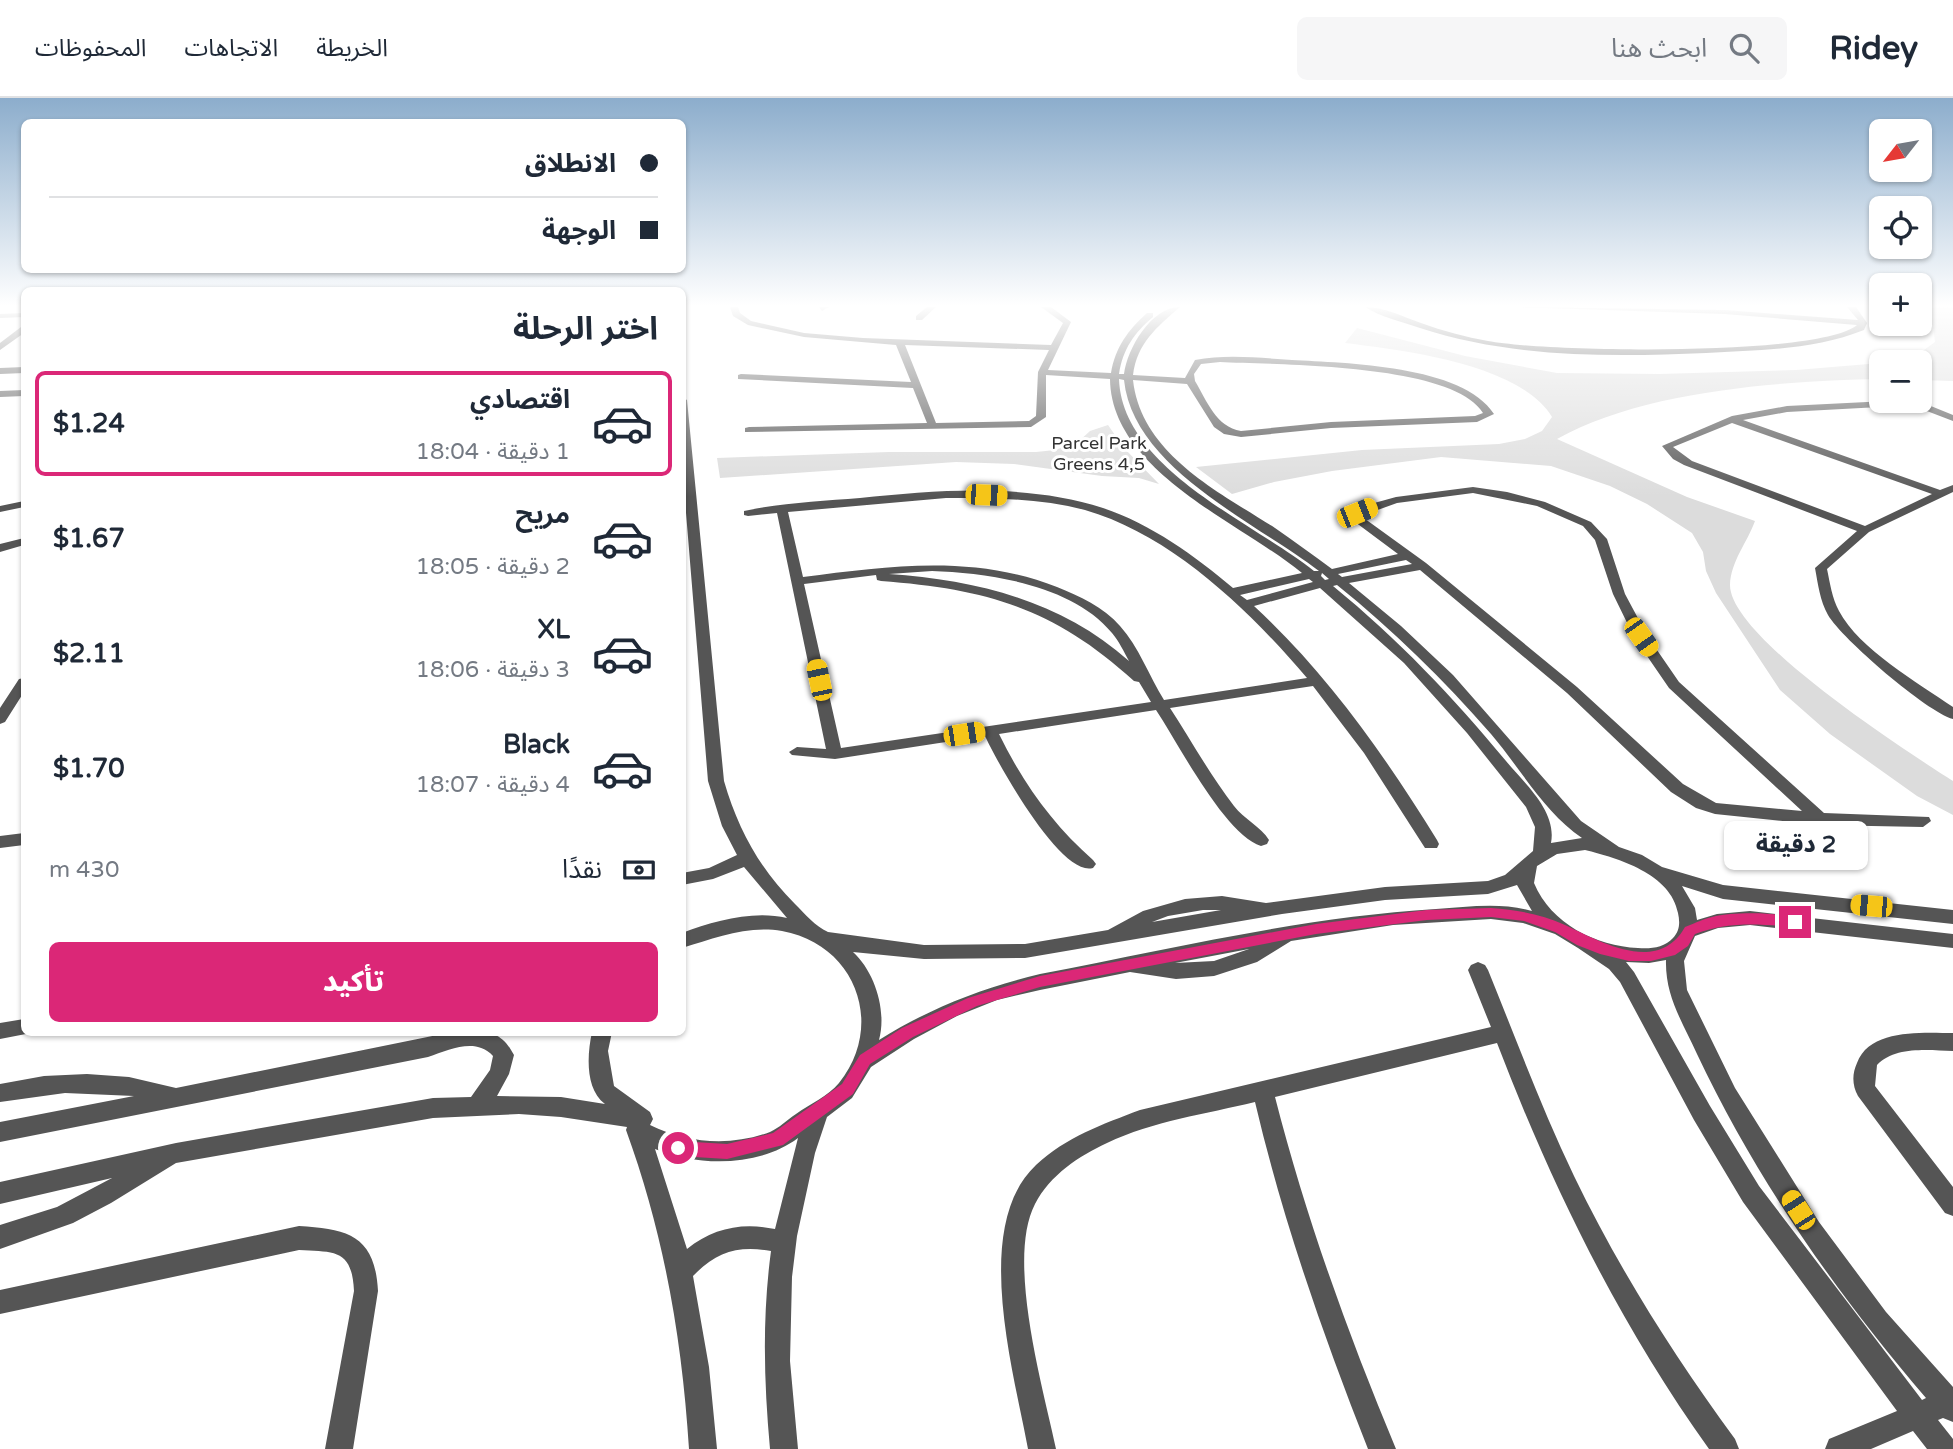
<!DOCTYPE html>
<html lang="ar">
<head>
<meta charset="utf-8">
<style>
  :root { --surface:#fff; --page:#f6f6f7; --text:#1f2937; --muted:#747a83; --line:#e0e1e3; --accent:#db2777 }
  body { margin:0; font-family:"Varela Round","Noto Sans Arabic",sans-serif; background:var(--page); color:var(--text); direction:rtl; height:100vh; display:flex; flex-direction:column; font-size:26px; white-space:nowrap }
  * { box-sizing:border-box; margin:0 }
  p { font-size:23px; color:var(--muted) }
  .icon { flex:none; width:38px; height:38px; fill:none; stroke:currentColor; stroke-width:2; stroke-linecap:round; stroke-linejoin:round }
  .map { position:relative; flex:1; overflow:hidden; direction:ltr }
  .sheet { position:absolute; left:21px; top:189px; width:665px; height:749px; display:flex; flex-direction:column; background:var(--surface); border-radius:10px; box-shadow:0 2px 5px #0004; direction:rtl }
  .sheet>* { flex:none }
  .banner { position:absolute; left:21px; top:21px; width:665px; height:154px; border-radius:10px; box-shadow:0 2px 5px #0004; direction:rtl; display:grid; align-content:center; height:154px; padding:0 28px; background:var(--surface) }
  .needle { width:46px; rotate:239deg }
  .controls { position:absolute; left:1869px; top:21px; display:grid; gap:14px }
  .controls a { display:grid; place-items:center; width:63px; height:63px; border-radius:10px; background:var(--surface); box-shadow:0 2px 5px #0004; font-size:35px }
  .end { position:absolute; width:32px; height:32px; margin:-16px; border:9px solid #db2777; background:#fff; box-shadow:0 0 0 4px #fff }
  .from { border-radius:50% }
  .bubble { position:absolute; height:49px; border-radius:10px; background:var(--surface); box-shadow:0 2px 5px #0004; font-size:23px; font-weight:800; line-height:49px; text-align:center; direction:rtl }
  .car { position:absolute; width:21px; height:42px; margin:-21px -10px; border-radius:9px; box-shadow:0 0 5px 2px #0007; background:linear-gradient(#f5c518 24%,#345 0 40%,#f5c518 0 76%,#345 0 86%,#f5c518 0) }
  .banner b { display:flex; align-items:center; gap:24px; height:66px; font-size:26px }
  .banner b+b { border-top:2px solid var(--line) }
  .banner i { width:18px; height:18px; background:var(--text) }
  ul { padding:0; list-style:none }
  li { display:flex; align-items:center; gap:21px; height:105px; margin:0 14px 10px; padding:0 14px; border:4px solid transparent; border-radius:10px }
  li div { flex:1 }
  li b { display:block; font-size:26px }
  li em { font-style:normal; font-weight:800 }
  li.active { border-color:var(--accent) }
  li>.icon { width:63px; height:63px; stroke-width:1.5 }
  h2 { padding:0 28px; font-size:32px; line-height:84px }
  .pay { display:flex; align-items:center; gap:18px; height:77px; padding:0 28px; font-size:26px }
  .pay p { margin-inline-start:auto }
  .action { display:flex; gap:14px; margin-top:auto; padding:14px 28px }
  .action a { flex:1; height:80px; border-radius:10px; background:var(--accent); color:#fff; font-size:28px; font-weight:800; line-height:80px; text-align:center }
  header { display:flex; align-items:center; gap:42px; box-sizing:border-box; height:98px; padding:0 35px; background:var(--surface); border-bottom:2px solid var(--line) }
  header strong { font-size:33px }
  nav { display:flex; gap:38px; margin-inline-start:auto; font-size:24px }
  .search { width:490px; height:63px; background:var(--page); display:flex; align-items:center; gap:18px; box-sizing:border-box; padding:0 24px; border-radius:10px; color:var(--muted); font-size:26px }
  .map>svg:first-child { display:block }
</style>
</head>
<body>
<header>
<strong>Ridey</strong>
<div class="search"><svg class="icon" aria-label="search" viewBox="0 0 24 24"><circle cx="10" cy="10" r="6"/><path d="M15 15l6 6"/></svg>ابحث هنا</div>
<nav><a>الخريطة</a><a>الاتجاهات</a><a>المحفوظات</a></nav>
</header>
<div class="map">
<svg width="1953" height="1351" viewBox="0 0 1953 1351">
  <rect width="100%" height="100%" fill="#fff"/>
  <path fill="#dcdcdc" d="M1920,209h33v74l-33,-1v-18h-33l30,-7 18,-13 -2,-17 -13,-10z
    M1357,230l108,28 92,17 102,1 137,-4 85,-7v16c-99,2 -237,11 -324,60l130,58 68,24c-8,22 -24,40 -25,64 0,53 179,168 223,196v34l-36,-19 -45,-32 -42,-30 -50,-44 -64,-97 -10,-22 -3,-19 -11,-19 -45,-29 -37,-18 -59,-20 -110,-9 -109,14 -58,11 -42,12 -36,-27 166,-17 137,-6 26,-5 17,-8 10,-14c-32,-53 -149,-67 -207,-74z
    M1108,327l16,23 35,36 -20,-6 -37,-2 -88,-12 -58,-2 -236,16 -3,-20 172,-6h147l19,-2 23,-8 12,-11z"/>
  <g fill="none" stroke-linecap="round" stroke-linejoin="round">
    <path fill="#555" fill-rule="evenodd" d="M730,209h8l2,6 11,8 53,12 59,5 188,7 12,-22 -22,-16h10l20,15 -23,48 63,3c4,-25 17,-43 36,-60h6v4c-19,16 -30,32 -34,57h5c3,-25 27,-67 56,-67 -23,20 -43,36 -47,68l52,3 10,-18c32,-6 65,-2 97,0 53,3 171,5 202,54l-17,8 -146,6 -90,9 -17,-3 -10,-7 -27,-43 -54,-4c8,74 86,112 142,148 19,13 38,27 57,41l66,-15 -51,-38 20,-11 29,-8 77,-10 34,5 38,10 46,20 16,17 18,55 23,43 31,45 145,131 105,4 2,4 -8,6 -103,-2 -105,-11 -19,-6 -25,-16 -104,-99 -147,-123 -71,13 52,43 52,49 128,146 38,26 23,8 20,12 61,18 230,25v14l-230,-25 -41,-13 13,22 2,12 20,-6 33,-3 203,23v14l-203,-23 -32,3 -23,8 -11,25 3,29 48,98 84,134 67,90 67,75v35l-10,-4 -5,2 15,19v10h-26l-14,-18 -42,18h-46l4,-10 68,-28 -154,-209 -49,-82 -74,-138 -11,-13 -31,-21 -23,-14 -32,-11 -32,-4 -98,6 -102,16 -34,21 -43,14 -38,3 -46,-7 -90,18 -43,10 -40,16 -43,23 -43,28 -19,31 -25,19 -12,36 -18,83 -5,41 -2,84 8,88h-28c-6,-66 -8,-131 1,-198 -33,-6 -55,1 -78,25l16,91 8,82h-28c-7,-110 -25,-215 -63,-319l1,-3 -66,-10 -42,-3 -86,4 -257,45 -65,40 -38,20 -73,26v-24l57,-18 55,-29 -112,26v-22l176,-39 257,-45 38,-1 19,-27 3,-14c-18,-19 -43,-6 -65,1l-428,85v-20l134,-26 -69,-3 -65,9v-18l44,-8 43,-2 42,3 47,11 276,-56c29,0 47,-6 62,23l-5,19 -12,22 64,1 44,7c-20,-15 -18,-49 -13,-72h20l-4,19 6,35 36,26 3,7 -3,6c37,18 80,22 120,7 9,-4 17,-12 26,-18 14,-10 32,-18 43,-31 47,-59 16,-139 -57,-152 -35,-6 -67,7 -100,17v-15c32,-12 71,-23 105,-15l-43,-51 -31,12 -31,6v-12l27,-5 28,-13 -15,-29 -14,-45 -26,-317v-67l5,3 37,381c14,48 35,87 71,123 10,10 20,22 33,28l96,13 101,-1 83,-14 35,-19 42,-12 37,-3 44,7 119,-16 103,-6 17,-6 28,-24 2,-24 -9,-20 -59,-74 -63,-70 -84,-75 -66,18c73,67 131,150 183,234l2,4 -2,4h-12l-61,-95 -51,-67 -143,22c21,32 40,67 64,98 10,13 27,21 35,34l-2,4 -6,2c-36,-11 -83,-103 -105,-136l-157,24c24,49 53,90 94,126l3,4 -3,4c-32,10 -96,-106 -108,-132l-150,23 -43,-4 -3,-3 8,-5 29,2 -49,-236 -29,3 -4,-1v-4c37,-8 78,-10 116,-13 79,-8 166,-15 243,10 48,16 92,48 130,80l69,-15c-61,-50 -191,-102 -192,-194l-64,-4v42l-15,10 -286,5v-4l4,-1 178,-4 -14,-35 -175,-9v-4l3,-1 170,8 -15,-37 -92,-8 -56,-12 -15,-9zM905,247l144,5 -11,22 -2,44 -7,5 -93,2zM1220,264c56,3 233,1 263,51l-8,3 -144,6 -90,9c-25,-4 -34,-30 -46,-50l-1,-7 7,-10zM1119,281l5,1c9,88 131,142 195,191h-5c-61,-49 -192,-102 -195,-192zM1473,395l64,13 46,20 12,14 18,54 21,43 35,51 133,123 -86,-8 -33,-19 -106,-97 -151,-124 -65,-47 36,-13zM946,400c46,0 94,0 139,12 87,25 165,101 222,168l-143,22c-15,-24 -25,-53 -44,-74 -16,-19 -41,-30 -63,-39 -84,-33 -168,-21 -254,-10l-15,-65zM1406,462l6,4 -70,13 -4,-3zM932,473c58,2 141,14 180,62 7,8 12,19 17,28 -67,-60 -152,-81 -240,-87zM1322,475l7,6 -4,1 -4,-4zM876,477l1,5 4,1c106,8 173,27 253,100l5,1 12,20 -310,46 -37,-164zM1309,481l4,3 -66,18 -7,-5zM1337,487c56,45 107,95 154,149 29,34 54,79 91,104l-31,5c6,-32 -26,-59 -45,-82 -54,-65 -107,-121 -173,-175zM1585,752c33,8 86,24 93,63 2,9 2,18 -5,25 -9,10 -23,11 -35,10 -42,-2 -87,-24 -104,-65l3,-17 20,-12zM1517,787l15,26c-31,-9 -65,-4 -96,-2 -133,8 -265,40 -396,65 -58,14 -110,34 -161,66 8,-29 -4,-68 -26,-88l71,7 101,-1 257,-44 103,-14 103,-6zM1203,812h18l-69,12 16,-6zM1249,851l-35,12 -39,2zM1666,862c-1,36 16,61 31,94 59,125 139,239 229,344l-4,2 -163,-214 -49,-80 -76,-134 -8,-10 23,1zM798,1040l-23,91c-33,-7 -62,-1 -88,20l-32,-100c44,18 104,18 143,-11z
      M819,209h10l-7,4z
      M927,209h9l-14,13h-6v-4z
      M1365,209c20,0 38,10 56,16 22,8 45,14 67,18 57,11 331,16 369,-16l-132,-11 -207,-7 207,3 133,10 -11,-13h9l11,16 -3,7c-50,20 -105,20 -158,23 -96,4 -194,5 -286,-25 -18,-6 -39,-11 -55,-21z
      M24,215v4l-24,1v-4z
      M21,229h3v6l-24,17v-7z
      M24,269v6l-24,1v-6z
      M24,292v6l-24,1v-6z
      M1887,303l34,1 32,13v6l-34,-13 -21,-2 -111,6 -44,8 197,70 13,-5v7l-84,40 -42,37c3,14 5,29 12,42 20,38 79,72 114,96v12c-26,-7 -111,-80 -125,-104 -8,-14 -10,-31 -13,-47l42,-37 -173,-66 -11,-6 -11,-13 70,-30 55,-10zM1732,325l200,71 -67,32 -173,-65 -19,-14z
      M24,403v6l-24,5v-6z
      M24,440v7l-24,7v-8z
      M24,580v14l-19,30 -5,2v-16l19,-29z
      M24,735v12l-24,3v-12z
      M1478,864l7,3 3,5c28,69 54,139 86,206 45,93 100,180 161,263l4,10h-30c-90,-126 -157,-262 -212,-406l-222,54c31,121 73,237 121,352h-28c-45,-114 -85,-228 -113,-347 -49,12 -102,19 -148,41 -28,13 -57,32 -72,61 -29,56 8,183 21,245h-28c-14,-77 -57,-223 8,-284 30,-28 67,-41 104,-55l351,-83 -23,-57 3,-5z
      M24,921v13l7,1 -31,6v-16z
      M1953,935v18c-25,-1 -58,-5 -76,14l-2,21 78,101v29l-8,-3 -87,-117c-6,-11 -6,-22 -1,-33 13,-35 66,-30 96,-30z
      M299,1128c50,3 76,10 79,65l-25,158h-28l29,-158c-2,-42 -19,-39 -55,-41l-299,64v-24z"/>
  </g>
  <linearGradient id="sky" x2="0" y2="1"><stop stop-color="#8cadcc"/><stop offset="0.52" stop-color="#fff"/><stop offset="1" stop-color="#fff" stop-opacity="0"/></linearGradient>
  <rect width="1953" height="399" fill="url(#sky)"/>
  <path fill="#db2777" d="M1491,810c26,2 50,6 74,17 36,17 93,50 120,2 10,-4 21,-9 31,-11 16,-4 76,-5 86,6l-7,5c-36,-3 -66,-6 -100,7l-7,12 -13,9 -24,6h-22l-29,-7 -23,-9 -22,-13 -31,-11 -33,-4 -64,3 -111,14 -276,53 -63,19 -64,31 -43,27 -17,30 -70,51 -56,14 -49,-3 -5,-3 -3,-5 3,-5 5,-2 49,3 46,-11 69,-49 18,-29 42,-27 66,-30 72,-22 276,-52 111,-14z"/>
  <g text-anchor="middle" stroke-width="6" stroke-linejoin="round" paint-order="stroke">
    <g font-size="18" fill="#333" stroke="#fff">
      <text x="1099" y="351">Parcel Park<tspan x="1099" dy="21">Greens 4,5</tspan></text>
    </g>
  </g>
</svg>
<div class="controls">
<a><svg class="needle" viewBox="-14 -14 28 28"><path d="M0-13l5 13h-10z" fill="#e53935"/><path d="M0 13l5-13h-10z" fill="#747a83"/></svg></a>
<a><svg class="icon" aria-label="locate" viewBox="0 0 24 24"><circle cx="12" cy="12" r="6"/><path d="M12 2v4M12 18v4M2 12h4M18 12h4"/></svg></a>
<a>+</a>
<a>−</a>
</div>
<i class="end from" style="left:678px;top:1050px"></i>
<i class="end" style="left:1795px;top:824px"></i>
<div class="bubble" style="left:1724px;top:723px;width:144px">2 دقيقة</div>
<i class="car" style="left:986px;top:397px;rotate:92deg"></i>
<i class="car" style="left:1357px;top:415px;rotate:68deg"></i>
<i class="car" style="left:1641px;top:539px;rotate:145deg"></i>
<i class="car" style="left:819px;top:582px;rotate:348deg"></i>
<i class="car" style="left:964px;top:636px;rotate:81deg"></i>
<i class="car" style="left:1871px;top:808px;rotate:275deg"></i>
<i class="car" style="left:1798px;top:1112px;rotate:327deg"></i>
<div class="banner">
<b><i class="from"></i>الانطلاق</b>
<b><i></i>الوجهة</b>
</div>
<section class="sheet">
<h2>اختر الرحلة</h2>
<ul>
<li class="active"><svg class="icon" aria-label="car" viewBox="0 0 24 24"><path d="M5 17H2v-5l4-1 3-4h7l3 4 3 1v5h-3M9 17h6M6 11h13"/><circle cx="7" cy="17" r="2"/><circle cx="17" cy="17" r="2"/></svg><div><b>اقتصادي</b><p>1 دقيقة · 18:04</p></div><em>$1.24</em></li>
<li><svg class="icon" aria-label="car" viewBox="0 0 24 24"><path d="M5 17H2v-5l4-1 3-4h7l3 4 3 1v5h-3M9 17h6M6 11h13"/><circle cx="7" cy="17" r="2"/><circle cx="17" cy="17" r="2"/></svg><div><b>مريح</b><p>2 دقيقة · 18:05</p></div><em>$1.67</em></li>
<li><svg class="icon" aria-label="car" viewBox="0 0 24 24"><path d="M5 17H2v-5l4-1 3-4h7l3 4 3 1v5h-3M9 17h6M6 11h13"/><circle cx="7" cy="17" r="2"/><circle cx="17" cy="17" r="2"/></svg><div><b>XL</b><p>3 دقيقة · 18:06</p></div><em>$2.11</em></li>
<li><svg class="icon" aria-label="car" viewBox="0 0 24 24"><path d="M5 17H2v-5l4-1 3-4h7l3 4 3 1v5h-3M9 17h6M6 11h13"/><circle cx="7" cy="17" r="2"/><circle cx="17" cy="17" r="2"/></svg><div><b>Black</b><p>4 دقيقة · 18:07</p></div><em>$1.70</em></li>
</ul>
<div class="pay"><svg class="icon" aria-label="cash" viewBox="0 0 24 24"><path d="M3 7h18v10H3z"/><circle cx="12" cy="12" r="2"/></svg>نقدًا<p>430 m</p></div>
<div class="action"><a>تأكيد</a></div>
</section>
</div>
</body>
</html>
